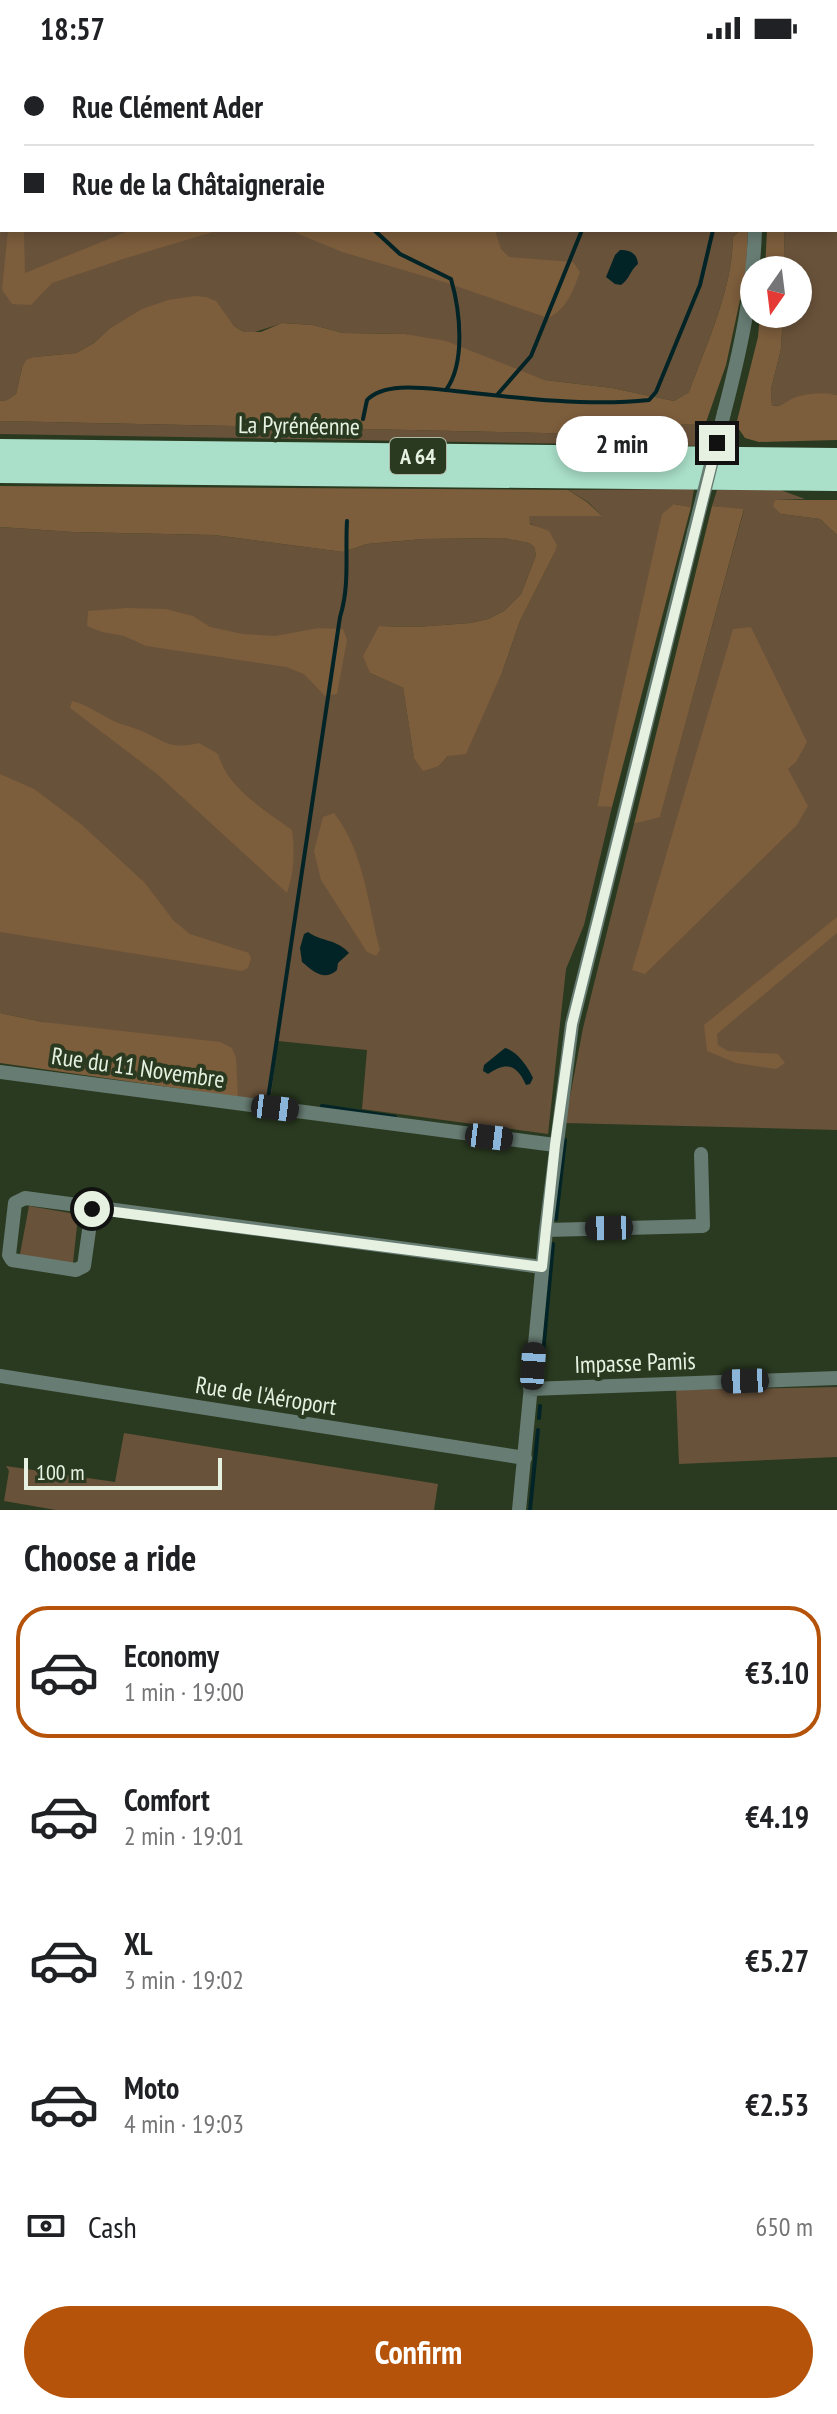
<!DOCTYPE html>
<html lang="en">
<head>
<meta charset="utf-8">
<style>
  :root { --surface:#fff; --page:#f6f6f6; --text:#202124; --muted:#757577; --line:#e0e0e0; --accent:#b45309 }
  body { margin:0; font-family:"PT Sans Narrow",sans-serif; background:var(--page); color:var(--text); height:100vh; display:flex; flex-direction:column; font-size:30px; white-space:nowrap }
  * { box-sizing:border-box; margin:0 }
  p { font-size:26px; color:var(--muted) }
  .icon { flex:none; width:44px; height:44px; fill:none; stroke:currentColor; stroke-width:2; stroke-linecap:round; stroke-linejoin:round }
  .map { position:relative; height:1454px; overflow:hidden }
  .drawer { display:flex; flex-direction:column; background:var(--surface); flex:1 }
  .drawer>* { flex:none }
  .top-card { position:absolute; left:0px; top:0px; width:838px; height:176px; box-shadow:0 4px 12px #0003; display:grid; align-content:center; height:176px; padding:0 24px; background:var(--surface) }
  .needle { width:52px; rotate:194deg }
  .fabs { position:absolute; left:740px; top:200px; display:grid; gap:16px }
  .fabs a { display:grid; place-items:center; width:72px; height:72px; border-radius:50%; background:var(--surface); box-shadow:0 4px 12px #0003; font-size:40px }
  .scale { position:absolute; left:24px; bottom:20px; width:198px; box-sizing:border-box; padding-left:8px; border:4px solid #e6f1e1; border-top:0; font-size:22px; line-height:28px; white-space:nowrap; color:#e6f1e1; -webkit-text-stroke:6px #2a3a20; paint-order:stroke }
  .end { position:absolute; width:36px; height:36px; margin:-18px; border:10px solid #e6f1e1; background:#111; box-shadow:0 0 0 4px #111 }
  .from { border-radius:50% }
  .bubble { position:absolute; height:56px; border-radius:28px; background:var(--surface); box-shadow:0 4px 12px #0003; font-size:26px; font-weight:600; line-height:56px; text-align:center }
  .car { position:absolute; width:24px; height:48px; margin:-24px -12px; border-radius:10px; box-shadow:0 0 6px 2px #0007; background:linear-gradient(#222 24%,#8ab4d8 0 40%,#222 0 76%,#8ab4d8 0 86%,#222 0) }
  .top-card b { display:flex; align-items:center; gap:28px; height:76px; font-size:30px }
  .top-card b+b { border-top:2px solid var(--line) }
  .top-card i { width:20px; height:20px; background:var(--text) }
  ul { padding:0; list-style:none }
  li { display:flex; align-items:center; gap:24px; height:132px; margin:0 16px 12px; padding:0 8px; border:4px solid transparent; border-radius:32px }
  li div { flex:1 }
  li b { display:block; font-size:30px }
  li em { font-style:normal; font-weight:600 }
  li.current { border-color:var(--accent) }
  li>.icon { width:72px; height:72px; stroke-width:1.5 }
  h2 { padding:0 24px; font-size:36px; line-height:96px }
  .pay { display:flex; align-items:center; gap:20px; height:88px; padding:0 24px; font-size:30px }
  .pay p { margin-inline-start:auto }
  .primary-button { display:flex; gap:16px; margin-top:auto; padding:16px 24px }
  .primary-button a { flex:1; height:92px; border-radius:48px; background:var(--accent); color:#fff; font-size:32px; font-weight:600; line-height:92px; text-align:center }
  .status { display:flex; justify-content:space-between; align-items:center; height:56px; padding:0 40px; background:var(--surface); direction:ltr }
  .status svg { height:22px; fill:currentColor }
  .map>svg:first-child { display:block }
</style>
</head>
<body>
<div class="status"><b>18:57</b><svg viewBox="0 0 49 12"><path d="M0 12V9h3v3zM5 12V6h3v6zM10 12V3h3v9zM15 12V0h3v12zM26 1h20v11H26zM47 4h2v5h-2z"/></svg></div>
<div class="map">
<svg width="837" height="1454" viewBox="0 0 837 1454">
  <rect width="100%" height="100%" fill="#2a3a20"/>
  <path fill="#69523a" d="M0,0h607l3,2h-608v172h738l-7,7c-1,54 -26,105 -44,155l-15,9 -62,-13 -67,-8 -47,-17 -93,-29 -62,-1 -30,-8 -30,-2 -31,10 -8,-1 -10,-6 -6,-7 -119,10 -15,14 -18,10 -42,4 -12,11 -6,26 -9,6 -7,1z
    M788,0h49v339c-21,-5 -43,11 -65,11l-1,-17 10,-40 2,-35h15v-44h-13l-1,-40h52v-172h-47z
    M0,365l592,13 42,-2 20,-8 51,1 1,21 -706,-12z
    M694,433l-3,18 -17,-3 -77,301 15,2 -28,118 -18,44 -18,165 -186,-25 5,-59 -89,-9 -8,61 -32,-5 -195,-75 -43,-9v-486l73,5 141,3 129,17 24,-8 56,-5 80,-1 26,5 5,4 2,8 -15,39 -17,17 -16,8 -18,4 -54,4 -37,-1 -9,47 33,15 11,69 25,9 9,-10 55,-86 17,-49 35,-69 -17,-24 -10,-6v-7h73l-13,-13 -20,-12z
    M778,433l27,10 -30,1 6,14 39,5 17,16v595l-272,-7 18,-95 51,-204 26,-8 84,-306 -32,-4 5,-16z
    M29,1150l47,8 2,2 -5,47 -50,-6 -3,-3z
    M837,1331v70l-158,7 -3,-74z
    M124,1377l314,51 -4,26h-378l-52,-9 5,-30 -3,-5 109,16z"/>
  <path fill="#7c5d3c" d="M8,174h16l1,43 106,-43h144l-62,2 -90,27 -71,24 -21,22 -19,-1 -10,-14z
    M289,174h206l6,19 8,8 64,5 7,10c-7,19 -13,37 -32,46l-104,-36 -102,-30z
    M740,174h8l-2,42 -20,93 -21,60 -51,-1 -20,8 -42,2 -592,-13v-20l7,-1 9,-6 6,-26 4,-8 8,-3 42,-4 18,-10 15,-14 33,-20 26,-9 27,-4 11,1 10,4 18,25 10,6h17l21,-9 31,2 30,8 62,1 41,7 99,39 67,8 62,13 15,-9c18,-50 43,-101 44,-155z
    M767,174h17l1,40h-20z
    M760,258h23l-2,35 -10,40 1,17c14,0 13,-5 24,-9 12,-4 29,-5 41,-2v45l-78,2 -14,-4 -9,-13 22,-88z
    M0,430l568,4 19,12 15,14h-73l1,8 19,7 8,14 -2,7 -35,69 -17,49 -37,84 -18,2 -9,10 -16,5 -9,-13 -11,-70 -33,-15 -7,-17 16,-30 37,1 54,-4 18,-4 16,-8 17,-17 15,-39 -2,-8 -5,-4 -26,-5 -80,1 -56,5 -24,8 -129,-17 -141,-3 -73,-5z
    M775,444h62v35l-17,-16 -39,-5 -8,-8z
    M674,448l17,3 -79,300 -15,-1 65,-292z
    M712,450l32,3 -84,308 -26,7z
    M127,552l39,1 27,7 17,11 33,7 32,2 44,-8 24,1 4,11 -10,54 -12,2 -21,-22 -18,-7 -140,-21 -22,-10 -22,-4 -15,-6 1,-15z
    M751,571l56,115 -11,20 -8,7 20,37 -11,19 -152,149 -13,-4 101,-341z
    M72,645c17,4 28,14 44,21 10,4 21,6 30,11 23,11 26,16 53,10l19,11c10,35 47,56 74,76 3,23 2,42 -5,63l-130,-119 -87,-66z
    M0,718l34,15 48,36 63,58 28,37 17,14 59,19 2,6 -3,9 -6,3 -242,-39z
    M334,757c30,38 34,92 46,137l-4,6 -9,-4 -46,-72 -7,-29 9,-34z
    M837,861v16l-120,101 1,11 10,6 50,3 7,9 -9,6 -40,-6 -29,-12 -3,-26z
    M0,957l43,9 177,20 12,6 4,10 2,39 -238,-34z"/>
  <path fill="#032426" d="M620,194c10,0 17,3 18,14 -8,6 -8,15 -17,21l-6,-1 -9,-7 9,-22z
    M308,876c14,10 29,7 41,21l-11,10 -1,7c-13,12 -24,1 -35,-8l-2,-14 4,-14z
    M505,992c12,3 23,19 28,30l-3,6 -4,1c-9,-20 -19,-24 -38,-11l-5,-3 1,-6z"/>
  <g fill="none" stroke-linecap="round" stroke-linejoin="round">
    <path stroke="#032426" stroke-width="4" d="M311,0l1,2
      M689,0l2,2
      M636,2v-2
      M446,334c63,7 140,17 203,10l7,-8 44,-107 13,-55
      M497,339l34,-39 51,-126
      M363,363l4,-19c17,-18 57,-12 79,-10 20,-27 14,-80 5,-111l-51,-25 -26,-24
      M268,1043l72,-482c10,-32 5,-63 7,-96
      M322,1050l73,11
      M556,1163l9,-79
      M542,1308l11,-120
      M539,1362l1,-12
      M530,1454l8,-80"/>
    <path stroke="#677c73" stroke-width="14" d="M741,0v2
      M724,357c16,-61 29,-120 31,-183
      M0,1016l555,73
      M92,1153l-8,57 -8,4 -64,-10 -3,-5 6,-52 10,-5 517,69
      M546,1174l157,-4 -2,-72
      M0,1320l525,82
      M530,1333l307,-11
      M519,1454l27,-280 26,-206 122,-492"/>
    <path stroke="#aae0ca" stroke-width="24" d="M0,395l837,9
      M0,415l837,8"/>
    <path stroke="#677c73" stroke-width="14" d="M694,476l30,-119"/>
  </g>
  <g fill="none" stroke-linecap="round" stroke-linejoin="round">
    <path stroke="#e6f1e1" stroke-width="10" d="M92,1153l450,58 13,-122 17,-121 145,-581"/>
  </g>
  <g text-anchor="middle" stroke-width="8" stroke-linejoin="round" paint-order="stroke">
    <rect fill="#2a3a20" stroke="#aebaa7" stroke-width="2" x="390" y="382" width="56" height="36" rx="6"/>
    <g font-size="22" font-weight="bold" fill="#e6f1e1">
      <text x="418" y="408">A 64</text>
    </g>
    <g font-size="24" fill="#e6f1e1" stroke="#2a3a20">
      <text transform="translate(299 370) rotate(1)" y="8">La Pyrénéenne</text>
      <text transform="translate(138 1012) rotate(8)" y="8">Rue du 11 Novembre</text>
      <text transform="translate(635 1307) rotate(-2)" y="8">Impasse Pamis</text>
      <text transform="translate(266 1340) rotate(9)" y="8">Rue de l'Aéroport</text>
    </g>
  </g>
</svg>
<div class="fabs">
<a><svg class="needle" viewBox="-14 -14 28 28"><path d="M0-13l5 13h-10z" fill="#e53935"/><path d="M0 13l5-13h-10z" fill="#757577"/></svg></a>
</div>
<div class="scale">100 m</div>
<i class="end from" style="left:92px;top:1153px"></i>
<i class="end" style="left:717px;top:387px"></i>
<div class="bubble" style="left:556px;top:360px;width:132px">2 min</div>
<i class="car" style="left:275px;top:1052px;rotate:97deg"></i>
<i class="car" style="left:489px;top:1081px;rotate:97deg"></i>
<i class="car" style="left:609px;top:1172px;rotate:269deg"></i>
<i class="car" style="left:533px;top:1310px;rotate:4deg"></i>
<i class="car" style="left:745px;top:1325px;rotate:268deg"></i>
<div class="top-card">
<b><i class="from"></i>Rue Clément Ader</b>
<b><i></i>Rue de la Châtaigneraie</b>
</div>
</div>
<section class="drawer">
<h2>Choose a ride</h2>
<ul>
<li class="current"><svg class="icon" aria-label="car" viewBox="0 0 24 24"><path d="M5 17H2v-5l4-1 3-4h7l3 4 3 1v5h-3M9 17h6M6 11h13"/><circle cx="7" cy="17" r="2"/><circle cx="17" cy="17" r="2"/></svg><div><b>Economy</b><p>1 min · 19:00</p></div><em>€3.10</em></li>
<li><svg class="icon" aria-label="car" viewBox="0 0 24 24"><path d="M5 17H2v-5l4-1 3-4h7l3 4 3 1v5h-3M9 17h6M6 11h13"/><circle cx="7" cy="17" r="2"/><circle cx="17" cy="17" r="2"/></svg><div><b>Comfort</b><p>2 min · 19:01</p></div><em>€4.19</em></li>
<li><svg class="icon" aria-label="car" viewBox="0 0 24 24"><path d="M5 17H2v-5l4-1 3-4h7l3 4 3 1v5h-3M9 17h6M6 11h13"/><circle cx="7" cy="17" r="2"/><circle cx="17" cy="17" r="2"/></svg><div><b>XL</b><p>3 min · 19:02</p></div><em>€5.27</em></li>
<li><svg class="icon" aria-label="car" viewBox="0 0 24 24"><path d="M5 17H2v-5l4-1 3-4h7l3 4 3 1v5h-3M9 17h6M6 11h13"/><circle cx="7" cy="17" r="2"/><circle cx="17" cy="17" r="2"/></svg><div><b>Moto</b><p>4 min · 19:03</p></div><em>€2.53</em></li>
</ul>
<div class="pay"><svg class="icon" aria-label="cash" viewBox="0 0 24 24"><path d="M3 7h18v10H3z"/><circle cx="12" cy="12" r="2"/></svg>Cash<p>650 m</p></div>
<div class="primary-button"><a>Confirm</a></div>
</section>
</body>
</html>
